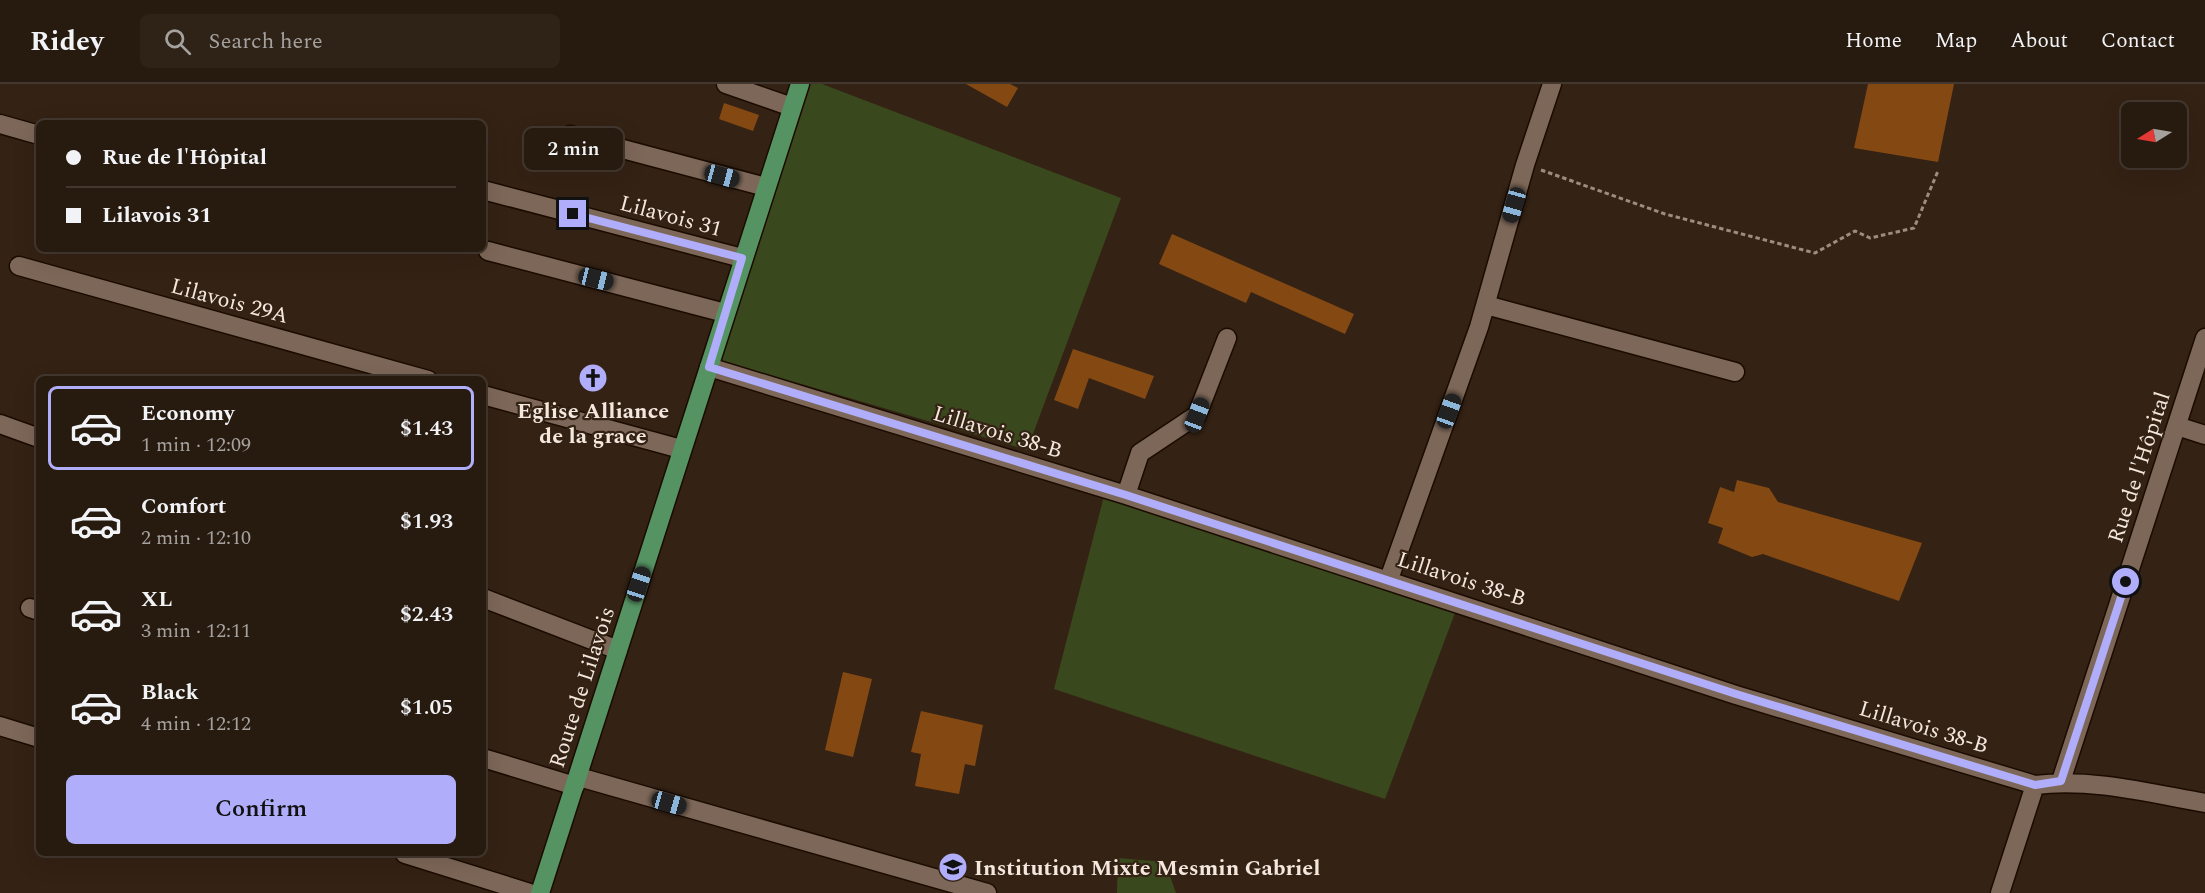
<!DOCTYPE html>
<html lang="en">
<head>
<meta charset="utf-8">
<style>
  :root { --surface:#271a0f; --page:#2f2318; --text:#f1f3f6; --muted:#a4a19e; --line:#43382f; --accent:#b0aefa }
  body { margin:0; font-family:Spectral,serif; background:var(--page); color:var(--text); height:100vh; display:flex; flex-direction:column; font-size:22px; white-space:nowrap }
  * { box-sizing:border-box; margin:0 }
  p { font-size:20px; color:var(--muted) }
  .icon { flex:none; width:33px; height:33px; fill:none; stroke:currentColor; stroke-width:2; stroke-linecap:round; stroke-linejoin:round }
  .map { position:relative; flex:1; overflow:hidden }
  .sheet { position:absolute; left:36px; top:292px; width:450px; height:480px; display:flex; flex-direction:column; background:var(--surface); border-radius:9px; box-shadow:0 6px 24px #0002,0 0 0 2px var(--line) }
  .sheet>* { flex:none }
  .guide { position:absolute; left:36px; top:36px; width:450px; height:132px; border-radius:9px; box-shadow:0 6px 24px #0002,0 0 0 2px var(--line); display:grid; align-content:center; height:132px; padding:0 30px; background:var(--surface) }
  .needle { width:39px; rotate:259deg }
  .controls { position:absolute; left:2121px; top:18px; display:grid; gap:12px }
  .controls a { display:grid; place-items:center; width:66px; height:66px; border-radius:9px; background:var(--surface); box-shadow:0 6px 24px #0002,0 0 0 2px var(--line); font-size:30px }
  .end { position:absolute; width:27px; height:27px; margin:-14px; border:8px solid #b0aefa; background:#111; box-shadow:0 0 0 3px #111 }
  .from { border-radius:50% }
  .bubble { position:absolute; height:42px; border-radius:9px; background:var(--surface); box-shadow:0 6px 24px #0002,0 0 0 2px var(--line); font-size:20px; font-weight:600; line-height:42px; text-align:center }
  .car { position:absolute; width:18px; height:36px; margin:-18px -9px; border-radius:8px; box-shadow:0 0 4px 2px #0007; background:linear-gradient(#222 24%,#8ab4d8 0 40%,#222 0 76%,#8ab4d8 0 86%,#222 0) }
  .guide b { display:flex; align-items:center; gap:21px; height:57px; font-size:22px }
  .guide b+b { border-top:2px solid var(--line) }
  .guide i { width:15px; height:15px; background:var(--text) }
  ul { padding:10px 0 0; list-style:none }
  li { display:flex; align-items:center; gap:18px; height:84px; margin:0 12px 9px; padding:0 18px; border:3px solid transparent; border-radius:9px }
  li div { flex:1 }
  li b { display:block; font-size:22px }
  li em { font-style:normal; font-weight:600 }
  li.selected { border-color:var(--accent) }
  li>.icon { width:54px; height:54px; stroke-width:1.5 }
  .primary-button { display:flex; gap:12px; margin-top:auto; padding:12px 30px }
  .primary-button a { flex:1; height:69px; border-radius:9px; background:var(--accent); color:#111; font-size:24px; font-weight:600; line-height:69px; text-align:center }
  header { display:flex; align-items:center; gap:36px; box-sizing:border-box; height:84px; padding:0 30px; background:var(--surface); border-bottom:2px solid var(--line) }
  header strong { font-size:28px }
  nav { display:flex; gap:33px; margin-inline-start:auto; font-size:21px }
  .search { width:420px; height:54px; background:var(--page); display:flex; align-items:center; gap:15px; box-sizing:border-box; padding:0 21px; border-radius:9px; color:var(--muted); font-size:22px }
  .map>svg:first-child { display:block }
</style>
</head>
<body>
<header>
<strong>Ridey</strong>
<div class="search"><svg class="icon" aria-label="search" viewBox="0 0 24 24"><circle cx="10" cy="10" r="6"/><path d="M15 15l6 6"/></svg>Search here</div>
<nav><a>Home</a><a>Map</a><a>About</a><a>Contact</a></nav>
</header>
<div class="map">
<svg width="2205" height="809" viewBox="0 0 2205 809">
  <rect width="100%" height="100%" fill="#342214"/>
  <path fill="#3a491d" d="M808,0h14l299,114 -94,252 -308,-90z
    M1104,412l351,117 -70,186 -331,-110z
    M1118,774l47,4 11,31h-59z"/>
  <path fill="#844913" d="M966,0h44l8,4 -11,19z
    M1868,0h86l-16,78 -84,-14z
    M724,19l35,12 -6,16 -34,-12z
    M1172,150l182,80 -9,20 -94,-42 -5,11 -87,-39z
    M1073,265l81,27 -9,23 -56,-21 -11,31 -24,-9z
    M1737,396l32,8 9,14 144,41 -23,58 -136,-47 -11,3 -34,-14 5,-15 -15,-5 12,-36 14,5z
    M843,588l29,7 -19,78 -28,-7z
    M921,627l62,14 -8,41 -10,-2 -6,30 -44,-8 6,-32 -10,-2z"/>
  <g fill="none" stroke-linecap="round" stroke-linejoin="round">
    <g stroke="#1b0b01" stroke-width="21">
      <path id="minor" d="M726,0l66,23
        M0,40l39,11
        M570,51l196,52
        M483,106l259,68
        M488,167l237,62
        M19,182l409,114
        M1486,221l249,67
        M709,283l417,128 610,200 299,90c56,-7 114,8 170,18
        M483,311l198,54
        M0,340l39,14
        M2177,342l28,9
        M1126,411l14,-42 57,-38 30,-77
        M1389,495l90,-252 46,-162 27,-81
        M483,514l135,52
        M30,524l9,3
        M0,642l39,12
        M483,674l92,28
        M579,693l408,116
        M2061,697l144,-443
        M405,770l125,39
        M2000,809l35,-108"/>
    </g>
    <g stroke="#1b0b01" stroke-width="21">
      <path id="major" d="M540,809l260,-809"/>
    </g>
    <path stroke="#9c8d82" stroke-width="3" stroke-dasharray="4.5 3" stroke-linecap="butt" d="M1541,86l124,44 150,39 40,-22 15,7 44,-10 24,-57"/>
    <use href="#minor" stroke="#7d6758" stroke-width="18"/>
    <use href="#major" stroke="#559363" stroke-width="18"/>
  </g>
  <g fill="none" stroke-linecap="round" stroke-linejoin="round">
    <path stroke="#b0aefa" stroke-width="8" d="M573,130l169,44 -33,109 417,128 610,199 299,91 26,-4 65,-199"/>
  </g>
  <defs>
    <g id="church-disc" transform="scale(1.5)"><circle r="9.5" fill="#b0aefa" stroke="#342214"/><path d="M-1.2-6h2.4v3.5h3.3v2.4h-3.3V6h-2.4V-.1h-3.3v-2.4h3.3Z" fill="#111"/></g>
    <g id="school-disc" transform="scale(1.5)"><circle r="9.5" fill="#b0aefa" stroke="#342214"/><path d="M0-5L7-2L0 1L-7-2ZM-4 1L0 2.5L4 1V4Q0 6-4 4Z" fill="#111"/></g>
  </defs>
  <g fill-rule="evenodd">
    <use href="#church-disc" x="593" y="294"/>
    <use href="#school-disc" x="953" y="783"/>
  </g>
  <g text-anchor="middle" stroke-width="4.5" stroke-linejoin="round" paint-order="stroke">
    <g font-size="22" fill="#f3e7de" stroke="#342214">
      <text transform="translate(671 131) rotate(15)" y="8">Lilavois 31</text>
      <text transform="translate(230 216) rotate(15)" y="8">Lilavois 29A</text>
      <text transform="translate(998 347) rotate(17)" y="8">Lillavois 38-B</text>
      <text transform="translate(2138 383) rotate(-72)" y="8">Rue de l'Hôpital</text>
      <text transform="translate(1462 494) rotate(18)" y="8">Lillavois 38-B</text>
      <text transform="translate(581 603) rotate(-72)" y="8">Route de Lilavois</text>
      <text transform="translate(1924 642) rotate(17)" y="8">Lillavois 38-B</text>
    </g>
    <g font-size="22" font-weight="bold" fill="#f3e7de" stroke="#342214">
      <text x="593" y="334">Eglise Alliance<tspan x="593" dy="25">de la grace</tspan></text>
      <text x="974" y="791" text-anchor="start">Institution Mixte Mesmin Gabriel</text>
    </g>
  </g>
</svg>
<div class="controls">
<a><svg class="needle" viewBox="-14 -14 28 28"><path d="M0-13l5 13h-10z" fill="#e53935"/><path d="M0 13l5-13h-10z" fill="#a4a19e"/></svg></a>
</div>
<i class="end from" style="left:2126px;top:498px"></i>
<i class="end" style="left:573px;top:130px"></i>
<div class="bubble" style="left:524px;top:44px;width:99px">2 min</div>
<i class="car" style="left:722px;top:92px;rotate:105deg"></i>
<i class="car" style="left:1514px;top:121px;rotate:196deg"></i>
<i class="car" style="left:596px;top:195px;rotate:104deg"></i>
<i class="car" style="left:1449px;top:327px;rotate:20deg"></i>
<i class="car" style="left:1197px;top:331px;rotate:21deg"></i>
<i class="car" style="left:639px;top:500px;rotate:18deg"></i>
<i class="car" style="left:669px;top:719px;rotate:106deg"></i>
<div class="guide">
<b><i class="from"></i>Rue de l'Hôpital</b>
<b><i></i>Lilavois 31</b>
</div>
<section class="sheet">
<ul>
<li class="selected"><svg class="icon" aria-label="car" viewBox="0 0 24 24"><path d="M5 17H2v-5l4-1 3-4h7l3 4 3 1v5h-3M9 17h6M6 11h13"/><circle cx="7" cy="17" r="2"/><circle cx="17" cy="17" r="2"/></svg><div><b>Economy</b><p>1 min · 12:09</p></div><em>$1.43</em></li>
<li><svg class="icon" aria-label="car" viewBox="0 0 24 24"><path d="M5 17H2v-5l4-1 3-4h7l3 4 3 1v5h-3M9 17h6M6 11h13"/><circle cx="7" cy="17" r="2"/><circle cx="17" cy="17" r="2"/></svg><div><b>Comfort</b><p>2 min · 12:10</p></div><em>$1.93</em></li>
<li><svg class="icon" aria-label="car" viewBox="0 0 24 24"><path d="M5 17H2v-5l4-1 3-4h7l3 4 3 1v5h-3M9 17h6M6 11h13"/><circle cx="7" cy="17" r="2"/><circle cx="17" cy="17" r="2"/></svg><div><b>XL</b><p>3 min · 12:11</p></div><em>$2.43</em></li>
<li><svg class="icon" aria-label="car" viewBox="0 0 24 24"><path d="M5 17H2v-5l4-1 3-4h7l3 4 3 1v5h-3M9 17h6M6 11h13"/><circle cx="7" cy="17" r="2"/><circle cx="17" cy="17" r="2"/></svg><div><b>Black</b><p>4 min · 12:12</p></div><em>$1.05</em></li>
</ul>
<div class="primary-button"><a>Confirm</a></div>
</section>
</div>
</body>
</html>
